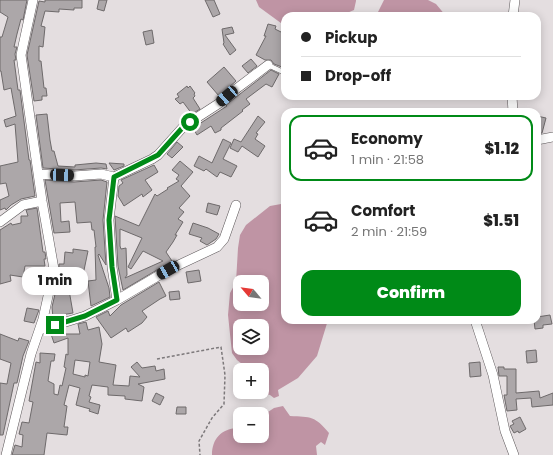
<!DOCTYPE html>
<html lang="en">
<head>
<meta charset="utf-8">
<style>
  :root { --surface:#fff; --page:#f2f2f2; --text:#222; --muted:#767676; --line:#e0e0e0; --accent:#008a17 }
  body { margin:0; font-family:Poppins,sans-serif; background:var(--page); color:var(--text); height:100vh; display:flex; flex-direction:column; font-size:15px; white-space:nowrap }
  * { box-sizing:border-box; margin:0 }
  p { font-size:13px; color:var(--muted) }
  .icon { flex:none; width:22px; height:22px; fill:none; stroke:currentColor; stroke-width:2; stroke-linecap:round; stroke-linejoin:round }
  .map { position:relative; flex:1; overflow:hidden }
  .sheet { position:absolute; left:281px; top:108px; width:260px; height:216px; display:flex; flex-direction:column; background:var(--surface); border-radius:12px; box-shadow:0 2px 10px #0003 }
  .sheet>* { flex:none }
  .hud { position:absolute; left:281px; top:12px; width:260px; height:88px; border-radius:12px; box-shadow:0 2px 10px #0003; display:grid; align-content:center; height:88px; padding:0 20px; background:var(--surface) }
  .needle { width:26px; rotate:299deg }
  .tools { position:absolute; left:233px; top:275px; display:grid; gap:8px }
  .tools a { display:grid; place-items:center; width:36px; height:36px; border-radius:8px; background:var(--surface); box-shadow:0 2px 10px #0003; font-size:20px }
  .end { position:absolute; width:18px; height:18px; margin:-9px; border:5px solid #008a17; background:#fff; box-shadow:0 0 0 2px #fff }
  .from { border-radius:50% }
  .bubble { position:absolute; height:28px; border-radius:12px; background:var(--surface); box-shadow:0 2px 10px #0003; font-size:13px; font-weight:800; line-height:28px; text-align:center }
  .car { position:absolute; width:12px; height:24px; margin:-12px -6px; border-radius:5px; box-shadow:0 0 3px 1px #0007; background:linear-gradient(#222 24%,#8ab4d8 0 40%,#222 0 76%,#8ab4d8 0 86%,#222 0) }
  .hud b { display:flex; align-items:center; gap:14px; height:38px; font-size:15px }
  .hud b+b { border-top:1px solid var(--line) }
  .hud i { width:10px; height:10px; background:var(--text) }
  ul { padding:7px 0 0; list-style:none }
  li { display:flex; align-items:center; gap:12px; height:66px; margin:0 8px 6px; padding:0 12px; border:2px solid transparent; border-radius:12px }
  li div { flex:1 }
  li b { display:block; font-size:15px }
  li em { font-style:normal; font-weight:800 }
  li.selected { border-color:var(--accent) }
  li>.icon { width:36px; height:36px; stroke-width:1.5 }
  .action { display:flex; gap:8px; margin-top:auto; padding:8px 20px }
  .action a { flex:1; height:46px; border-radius:12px; background:var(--accent); color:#fff; font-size:16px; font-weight:800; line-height:46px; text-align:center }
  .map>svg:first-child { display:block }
</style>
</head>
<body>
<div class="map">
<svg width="553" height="455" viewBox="0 0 553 455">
  <rect width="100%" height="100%" fill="#e4dee0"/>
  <path fill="#bf94a4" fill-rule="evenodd" d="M256,0h100v1l-2,9 -14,6h-55v10l-26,-19z
    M384,0h44l8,4 10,12h-70z
    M281,204h4v74l-4,8 4,10v24h43l-11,36 -19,22 -20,12 1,6 -5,2 -4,-3 -10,-3h2v-22h-18l-2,-6 -5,-4 -5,-7 -4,-38 2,-22 6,-11 2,-34 2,-13 6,-10 24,-19zM240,282h22v22h-22zM240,326h22v22h-22z
    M283,406l7,10c21,1 25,0 39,17l-4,12 -4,-3 -5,4 1,9h-105c0,-16 9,-26 25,-27l3,2v6h22v-20l12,-8z"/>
  <path fill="#aca7a9" stroke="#6e6a6b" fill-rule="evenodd" d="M0,0h27l-4,20 -2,-1 -4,15 -3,13h3l-2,7 1,6h-2l4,30h2l9,70h1l5,36 -14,3 -10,6 -5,5 -1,-2 -5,2v-10l9,-4 -3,-13 -6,1v-18l18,-4 -3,-38 -9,3 -2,-7 12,-4 -5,-28 -7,2 -3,-19h-1v-34h2l6,-20 -8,-5z
    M45,0h37v8h-8v2l-15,-1v3l-14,-1 -4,15 4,1 -2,20 -4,-1v15h2l3,27h2l1,8h-5v4l-8,1 -7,-46 12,-54 6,1z
    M99,0h8l-3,11 -7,-2z
    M205,0h9l6,14 -7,3z
    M268,24l8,2 -1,3 10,5v28l-3,5 -8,-3 -3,-4h-6l-9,-5 10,-19h-2z
    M232,27l2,6 -9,2 11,15 -6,5 -7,-11 1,-1 -2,-14z
    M152,30l2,13 -8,2 -3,-13z
    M251,59l6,7 -9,7 -6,-7z
    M224,67l12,14 -17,15 -12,-14z
    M271,70l8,4 -7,13 -6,-3 -20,15 4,5 -8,6 1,1 -22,17v2l-6,3 -4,-7 -14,9 -4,-7 34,-22 -1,-1 14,-11z
    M187,86l1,2 2,-2 5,7 -1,1 1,2 -2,2 7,11 -8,5 -9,-12 -3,2 -5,-5 4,-2 -2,-3z
    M47,114l3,26 2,11h2l4,15 17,1v-2l21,-2 10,1 1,5 -6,-1 -27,2 -31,-2 -7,-53z
    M258,116l7,6 -9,11 2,1 -3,5 10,7 -7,11 -16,-11 -4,6 -8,-4 4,-9 7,3z
    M537,116l9,2 -4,15 -5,1z
    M223,139l8,4 -8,16 14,7 -6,11 -11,-5 -3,5 -11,-8 -2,2 -10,-5 5,-10 13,7z
    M177,142l6,5 -11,11 -5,-4z
    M180,161l13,11 -12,14 9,10 -11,12 5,4 -6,7 5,3 -8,13h2l-4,7 -7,10 6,9 -49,29 -5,-24 -3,-50 24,10 16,-32 2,2 11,-7 -1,-1 12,-7 -3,-2 3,-4 -7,-5zM120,229l22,9 -14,29 3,2 12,-18 20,10 -38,17 2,-3 -1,-27 -5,1 -1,-3z
    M109,163l15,1v2l-10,4z
    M154,165l4,7 -13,8 7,10 -9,7 -1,-3 -18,12 -6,-10 1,-10 4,-3 -2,-3z
    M45,180l29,2 27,-2 6,2 -4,38 3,45 -7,-11 -1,1 11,33 1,9 -19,9 -3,-25 8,-1 -1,-33h1l-2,-17h-2l-1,-8 -14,1 -2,-21 -15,1 1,19 8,-1 1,11 -16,1z
    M208,203l12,3 -3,9 -11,-3z
    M37,208l6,44h2l1,7h-2l1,7h-20l-2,11 -13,-2 1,6 -11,3v-54l11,-7 1,2 9,-2v-7h7l-2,-6z
    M193,223l15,5 11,6 -3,5 -9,6 -7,-4 2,-3 -13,-4z
    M73,249l15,2 -5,24 -15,-3h-9v-8h5l1,-12 8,1z
    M199,270l2,11 -13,2 -2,-11z
    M159,282l7,14 -6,3 -18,12 5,6 -5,6 -14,9 -2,-4 -15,10 -15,-21 12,-6 2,5 11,-11z
    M56,290l9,1 4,-1 4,23 -12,2v2l-8,1 -1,-11z
    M179,291l1,8 -10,1 -1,-8z
    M27,308l12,2 -5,13 -10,-2z
    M550,315l2,9 -9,1v3l-8,1 -1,-9h3v-3z
    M86,322l2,8 11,-3 3,17 -3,18 17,3 -3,20 16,1 1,-10 10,1 -9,-10 6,-5 5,6 13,-2 1,5 8,-2 1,10 -27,5 6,3 -2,14 -17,-2v-3l-17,-1v-8l-16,-2 -3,11 2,1 -2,5 11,3 -2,9 -9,-3 1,-2 -14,-4 4,-17 -11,-3 -5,20 3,1 -3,21h4l-1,8 -20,-2 -3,22h-32l3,-10 7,2 1,-12 -4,-1 3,-12 7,1 4,-21 -4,-1 7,-39 4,1v-10l15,1 -1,7h-3l-3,20 6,3v10l4,1 2,-10 2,1 4,-18 -2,-1 2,-13 2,1v-17l-14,5 -3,-9 7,-3 1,3h21l-2,-10zM75,360l15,2 -2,14 -3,-1v2l-12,-3z
    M0,334l18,7 1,-3 10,3 -6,15 -6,27h-3l-11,52h-3v-52l7,1 4,-21 -11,-4z
    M536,350l1,12 -10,1 -1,-12z
    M480,362l1,14 -11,1 -1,-14z
    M498,367h6v2h12v24l23,-2 1,7 13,-5v12l-21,2 -1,-9 -15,1 1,11 -10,1 -3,-16h3v-19h-8z
    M156,393l8,4 -4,8 -8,-4z
    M177,407h9v7h-10z
    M520,417l6,12 -7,4 -1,-2 -4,2 -4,-7 4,-2 -2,-3z"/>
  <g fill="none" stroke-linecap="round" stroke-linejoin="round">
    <g stroke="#5d585a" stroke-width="5.5">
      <path id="service" d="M268,65l13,6h4"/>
    </g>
    <g stroke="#5d585a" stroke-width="10">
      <path id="minor" d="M513,16l2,-16
        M512,96l1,16
        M537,140l16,-3
        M38,174l36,2 27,-2 13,3 38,-18 6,-4 26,-29 34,-22 18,-15 32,-24
        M114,177l-5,43 3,47 5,33
        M0,222l23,-17 19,-4
        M475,320l18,55 12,56 9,24
        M40,330l45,-14 32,-16 51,-30 49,-23 7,-8 12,-34
        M6,455l25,-101 12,-35 11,-50 -12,-68 -21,-146 12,-55"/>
    </g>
    <path stroke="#7d797b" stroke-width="1.5" stroke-dasharray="3 2" stroke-linecap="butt" d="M157,359l64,-12 4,28 -1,29 -12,14 -13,23 1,14"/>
    <use href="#service" stroke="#fff" stroke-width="4.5"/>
    <use href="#minor" stroke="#fff" stroke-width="9"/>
  </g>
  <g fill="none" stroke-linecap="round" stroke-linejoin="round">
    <path stroke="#008a17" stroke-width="5" d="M55,325l30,-9 32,-16 -5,-33 -3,-47 5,-43 44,-22 26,-29 6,-4"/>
  </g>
</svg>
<div class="tools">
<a><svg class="needle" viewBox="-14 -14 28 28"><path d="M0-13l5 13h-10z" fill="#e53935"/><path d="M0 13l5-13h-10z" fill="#767676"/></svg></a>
<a><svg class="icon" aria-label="layers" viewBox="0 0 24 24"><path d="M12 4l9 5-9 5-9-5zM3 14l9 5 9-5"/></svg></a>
<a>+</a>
<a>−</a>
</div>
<i class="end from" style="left:190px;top:122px"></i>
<i class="end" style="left:55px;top:325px"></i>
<div class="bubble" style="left:22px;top:267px;width:66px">1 min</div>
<i class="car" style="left:227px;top:96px;rotate:229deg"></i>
<i class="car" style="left:62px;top:175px;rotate:92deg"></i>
<i class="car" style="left:168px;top:270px;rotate:240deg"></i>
<div class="hud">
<b><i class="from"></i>Pickup</b>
<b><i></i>Drop-off</b>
</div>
<section class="sheet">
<ul>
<li class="selected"><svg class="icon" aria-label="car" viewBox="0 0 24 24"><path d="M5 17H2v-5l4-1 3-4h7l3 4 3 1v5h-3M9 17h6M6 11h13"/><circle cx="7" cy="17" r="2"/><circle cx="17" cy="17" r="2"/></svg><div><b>Economy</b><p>1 min · 21:58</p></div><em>$1.12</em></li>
<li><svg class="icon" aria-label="car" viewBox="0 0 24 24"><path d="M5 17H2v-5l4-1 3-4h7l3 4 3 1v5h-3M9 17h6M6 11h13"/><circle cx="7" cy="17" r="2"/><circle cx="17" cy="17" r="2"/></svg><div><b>Comfort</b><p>2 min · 21:59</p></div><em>$1.51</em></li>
</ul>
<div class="action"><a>Confirm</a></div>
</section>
</div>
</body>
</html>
